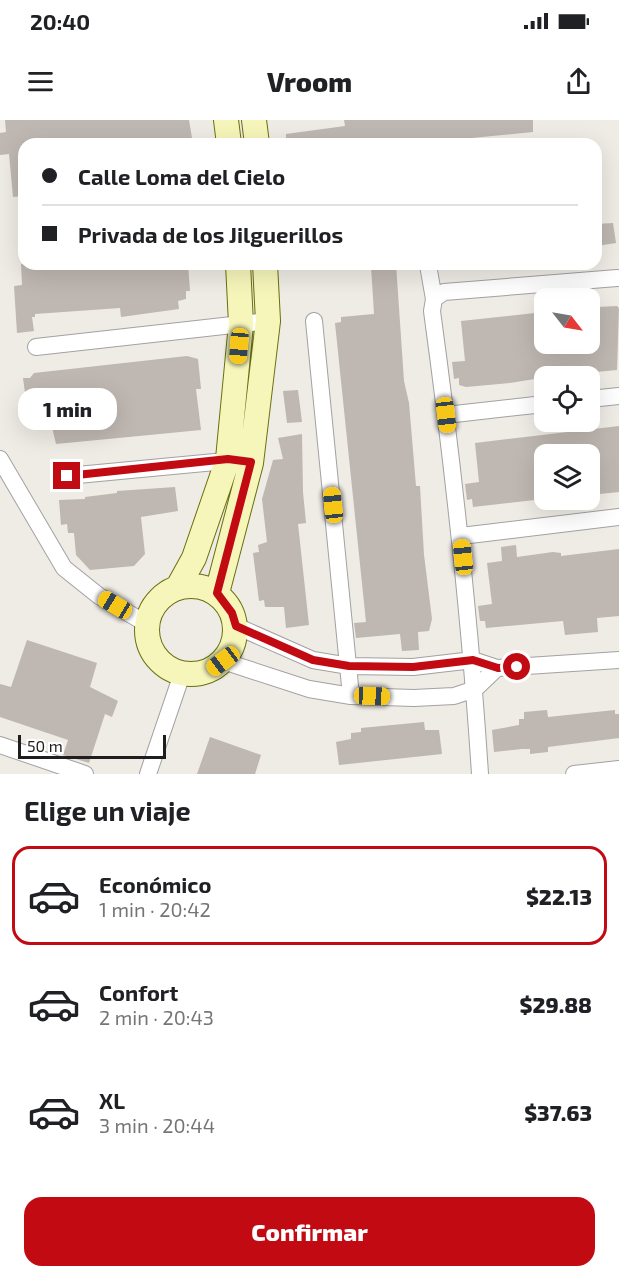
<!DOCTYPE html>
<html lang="es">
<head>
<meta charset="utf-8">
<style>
  :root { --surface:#fff; --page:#f2f2f2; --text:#202124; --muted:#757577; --line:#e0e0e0; --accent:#c20a12 }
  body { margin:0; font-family:"Exo 2",sans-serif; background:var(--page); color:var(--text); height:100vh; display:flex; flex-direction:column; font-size:22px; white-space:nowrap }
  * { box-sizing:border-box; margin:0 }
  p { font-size:20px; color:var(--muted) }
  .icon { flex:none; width:33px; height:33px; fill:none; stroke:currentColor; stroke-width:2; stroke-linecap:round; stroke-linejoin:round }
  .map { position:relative; height:654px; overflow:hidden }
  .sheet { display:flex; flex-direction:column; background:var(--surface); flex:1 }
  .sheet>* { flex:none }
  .top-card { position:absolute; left:18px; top:18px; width:584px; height:132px; border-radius:18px; box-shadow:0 6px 24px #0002; display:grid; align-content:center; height:132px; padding:0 24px; background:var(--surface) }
  .needle { width:39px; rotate:121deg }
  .fabs { position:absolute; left:534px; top:168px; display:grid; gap:12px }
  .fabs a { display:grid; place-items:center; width:66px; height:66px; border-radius:12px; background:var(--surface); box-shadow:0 6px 24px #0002; font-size:30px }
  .scale { position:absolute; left:18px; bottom:15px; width:148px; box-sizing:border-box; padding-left:6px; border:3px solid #1e1e1e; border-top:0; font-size:16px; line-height:21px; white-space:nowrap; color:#1e1e1e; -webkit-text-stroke:4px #fff; paint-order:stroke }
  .end { position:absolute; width:27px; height:27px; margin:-14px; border:8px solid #c20a12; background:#fff; box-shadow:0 0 0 3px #fff }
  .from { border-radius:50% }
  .bubble { position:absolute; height:42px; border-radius:18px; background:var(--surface); box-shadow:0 6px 24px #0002; font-size:20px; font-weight:800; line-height:42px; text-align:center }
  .car { position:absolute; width:18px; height:36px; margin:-18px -9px; border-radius:8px; box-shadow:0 0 4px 2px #0007; background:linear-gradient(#f5c518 24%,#345 0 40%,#f5c518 0 76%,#345 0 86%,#f5c518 0) }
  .top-card b { display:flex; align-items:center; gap:21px; height:57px; font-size:22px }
  .top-card b+b { border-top:2px solid var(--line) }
  .top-card i { width:15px; height:15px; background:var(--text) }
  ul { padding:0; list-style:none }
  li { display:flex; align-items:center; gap:18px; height:99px; margin:0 12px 9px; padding:0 12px; border:3px solid transparent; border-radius:18px }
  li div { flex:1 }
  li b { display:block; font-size:22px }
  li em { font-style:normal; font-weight:800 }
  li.on { border-color:var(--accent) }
  li>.icon { width:54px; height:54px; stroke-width:1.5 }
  h2 { padding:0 24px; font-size:27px; line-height:72px }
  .action { display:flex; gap:12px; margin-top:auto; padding:12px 24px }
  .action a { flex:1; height:69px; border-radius:18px; background:var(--accent); color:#fff; font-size:24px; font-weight:800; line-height:69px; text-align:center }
  .status { display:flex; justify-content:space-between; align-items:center; height:42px; padding:0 30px; background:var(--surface); direction:ltr }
  .status svg { height:16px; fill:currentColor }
  header { display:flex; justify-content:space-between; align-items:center; height:78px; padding:0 24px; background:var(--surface); font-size:27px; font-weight:800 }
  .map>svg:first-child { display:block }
</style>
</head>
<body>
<div class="status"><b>20:40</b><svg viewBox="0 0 49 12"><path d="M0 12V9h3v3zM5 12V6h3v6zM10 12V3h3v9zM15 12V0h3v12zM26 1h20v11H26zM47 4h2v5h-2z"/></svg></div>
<header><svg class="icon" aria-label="menu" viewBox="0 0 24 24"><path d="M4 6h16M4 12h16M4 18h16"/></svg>Vroom<svg class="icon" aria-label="share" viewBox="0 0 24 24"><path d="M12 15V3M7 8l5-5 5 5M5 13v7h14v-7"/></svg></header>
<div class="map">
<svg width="619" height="654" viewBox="0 0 619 654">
  <rect width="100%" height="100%" fill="#efebe5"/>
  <path fill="#bfb7b1" d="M5,0h184l4,24h-55v-2l-14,-1 -26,3h-74v52l-11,1 -4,-43 -9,1v-22l6,-1z
    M344,0h189v12l-122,12h-125v-10l59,-8z
    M613,103l3,20 -20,3v-22z
    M21,144h167l2,27h-4v8l-8,2 1,8 -58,8 -1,-9 -85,6v3h-3l2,14 -17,2 -3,-47 8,-1z
    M376,144h20l8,117 5,22 7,83h4l4,69 8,64 -3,12 -11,1 1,18 -17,1 -2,-17 -44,4 -2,-15 12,-1 -31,-299 6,-1v-5l33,-3 -3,-48z
    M617,186l2,2 -2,62 -32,3 -1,-2 -74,12 -44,4 -7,-2v-7l-5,1 -2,-17 13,-1 -4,-40 83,-9v40l24,-2 18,-3v-3h4v-33h8v-4z
    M187,236l11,3 3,30h-5l5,41 -145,14 -11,-46 -19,2 -3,-22h7l4,-5z
    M298,270l4,32 -15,1 -4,-32z
    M619,306v66l-29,3v-41h-46v45l-71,8 -1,-8 -5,1 -2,-16 14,-2 -4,-39z
    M302,314l1,58 3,31 -8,1 11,101 -23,3 -2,-21h-19l-1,-7 -5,1 -6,-48 6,-1 -1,-7 9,-3 -5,-43 11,-39 10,-1 -5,-21z
    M175,367l3,24 -37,6 4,37 -11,12 -44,4 -14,-15 -2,-22h-6l-1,-9 -6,1 -2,-25 26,-1v-2l32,-4v-2z
    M516,425l1,12 36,-5 8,1v3l58,-7v67l-22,2 1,14 -33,3 -2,-14 -77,7 -1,-7h-5l-2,-15 14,-2 -5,-41 15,-2 -1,-14z
    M27,520l70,23 -7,24 28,14 -6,16 -7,-3 -16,49 -26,-8 5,-15 -68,-23v-33l11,3z
    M547,590l1,7 67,-7v4h4v24l-71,9v5l-18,2v-5h-8l-28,3 -2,-22 27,-5v-6h5v-7z
    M424,602l1,8h14l3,24 -103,11 -3,-23 15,-3v-6l10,-1v-4z
    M210,617l51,18 -6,19h-58z"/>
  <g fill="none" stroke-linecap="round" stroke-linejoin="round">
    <g stroke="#a2a2a2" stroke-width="18">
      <path id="street" d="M428,145l6,34 -2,12c21,154 38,308 48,463
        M434,179l10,-7 173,-14
        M314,201l37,375
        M36,227l232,-26
        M590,279l29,-3
        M446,295l98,-11
        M0,339l64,109 35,28 48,28
        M67,356l169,-16
        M461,416l158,-19
        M236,506l77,34 36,6 64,1 60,-7 24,8 122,-8
        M223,541l86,28 42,7 63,2 40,-2 21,-7 22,-21
        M0,625l85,29
        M148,654l34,-100
        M574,654l45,-5"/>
    </g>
    <g stroke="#69700a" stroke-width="26">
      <path id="secondary" d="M226,0l3,24
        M254,0l3,24
        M147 510a44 44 0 1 1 88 0a44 44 0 1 1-88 0Z
        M178,467l16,-29 34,-99 13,-135 -3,-60
        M217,473l34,-130 17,-142 -3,-57"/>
    </g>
    <use href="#street" stroke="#fff" stroke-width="16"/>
    <use href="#secondary" stroke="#f6f6bb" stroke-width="24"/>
  </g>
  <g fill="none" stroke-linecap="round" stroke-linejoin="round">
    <path stroke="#c20a12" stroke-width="8" d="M67,356l161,-17 23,3 -34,131 15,20 4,13 77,34 36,6 64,1 60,-7 25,8 19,-1"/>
  </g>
</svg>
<div class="fabs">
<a><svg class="needle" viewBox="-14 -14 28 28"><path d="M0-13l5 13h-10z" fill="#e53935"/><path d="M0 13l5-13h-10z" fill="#757577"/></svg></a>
<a><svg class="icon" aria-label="locate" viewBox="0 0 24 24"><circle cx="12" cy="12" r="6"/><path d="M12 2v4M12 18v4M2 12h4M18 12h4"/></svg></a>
<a><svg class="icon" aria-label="layers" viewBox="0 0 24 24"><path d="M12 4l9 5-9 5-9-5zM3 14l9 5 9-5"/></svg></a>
</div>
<div class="scale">50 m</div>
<i class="end from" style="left:517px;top:547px"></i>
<i class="end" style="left:67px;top:356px"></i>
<div class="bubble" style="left:18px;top:268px;width:99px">1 min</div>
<i class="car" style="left:239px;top:226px;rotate:185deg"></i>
<i class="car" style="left:446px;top:295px;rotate:173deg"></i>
<i class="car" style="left:333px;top:385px;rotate:354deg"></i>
<i class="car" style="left:463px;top:437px;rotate:354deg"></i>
<i class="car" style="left:115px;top:485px;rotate:301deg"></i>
<i class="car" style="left:223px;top:541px;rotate:233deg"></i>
<i class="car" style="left:372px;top:576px;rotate:92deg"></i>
<div class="top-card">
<b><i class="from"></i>Calle Loma del Cielo</b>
<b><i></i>Privada de los Jilguerillos</b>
</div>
</div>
<section class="sheet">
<h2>Elige un viaje</h2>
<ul>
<li class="on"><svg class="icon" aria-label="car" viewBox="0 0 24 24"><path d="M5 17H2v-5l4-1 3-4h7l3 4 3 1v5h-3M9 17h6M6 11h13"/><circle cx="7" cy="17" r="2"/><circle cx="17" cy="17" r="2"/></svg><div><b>Económico</b><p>1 min · 20:42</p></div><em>$22.13</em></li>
<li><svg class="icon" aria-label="car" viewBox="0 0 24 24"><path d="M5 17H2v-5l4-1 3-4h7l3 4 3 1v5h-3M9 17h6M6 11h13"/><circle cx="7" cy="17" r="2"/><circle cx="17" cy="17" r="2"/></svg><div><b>Confort</b><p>2 min · 20:43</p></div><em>$29.88</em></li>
<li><svg class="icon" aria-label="car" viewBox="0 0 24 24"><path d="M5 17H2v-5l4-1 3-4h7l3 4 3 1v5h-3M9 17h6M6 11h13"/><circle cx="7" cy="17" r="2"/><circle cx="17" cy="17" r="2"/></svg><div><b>XL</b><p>3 min · 20:44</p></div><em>$37.63</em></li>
</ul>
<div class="action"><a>Confirmar</a></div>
</section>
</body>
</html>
